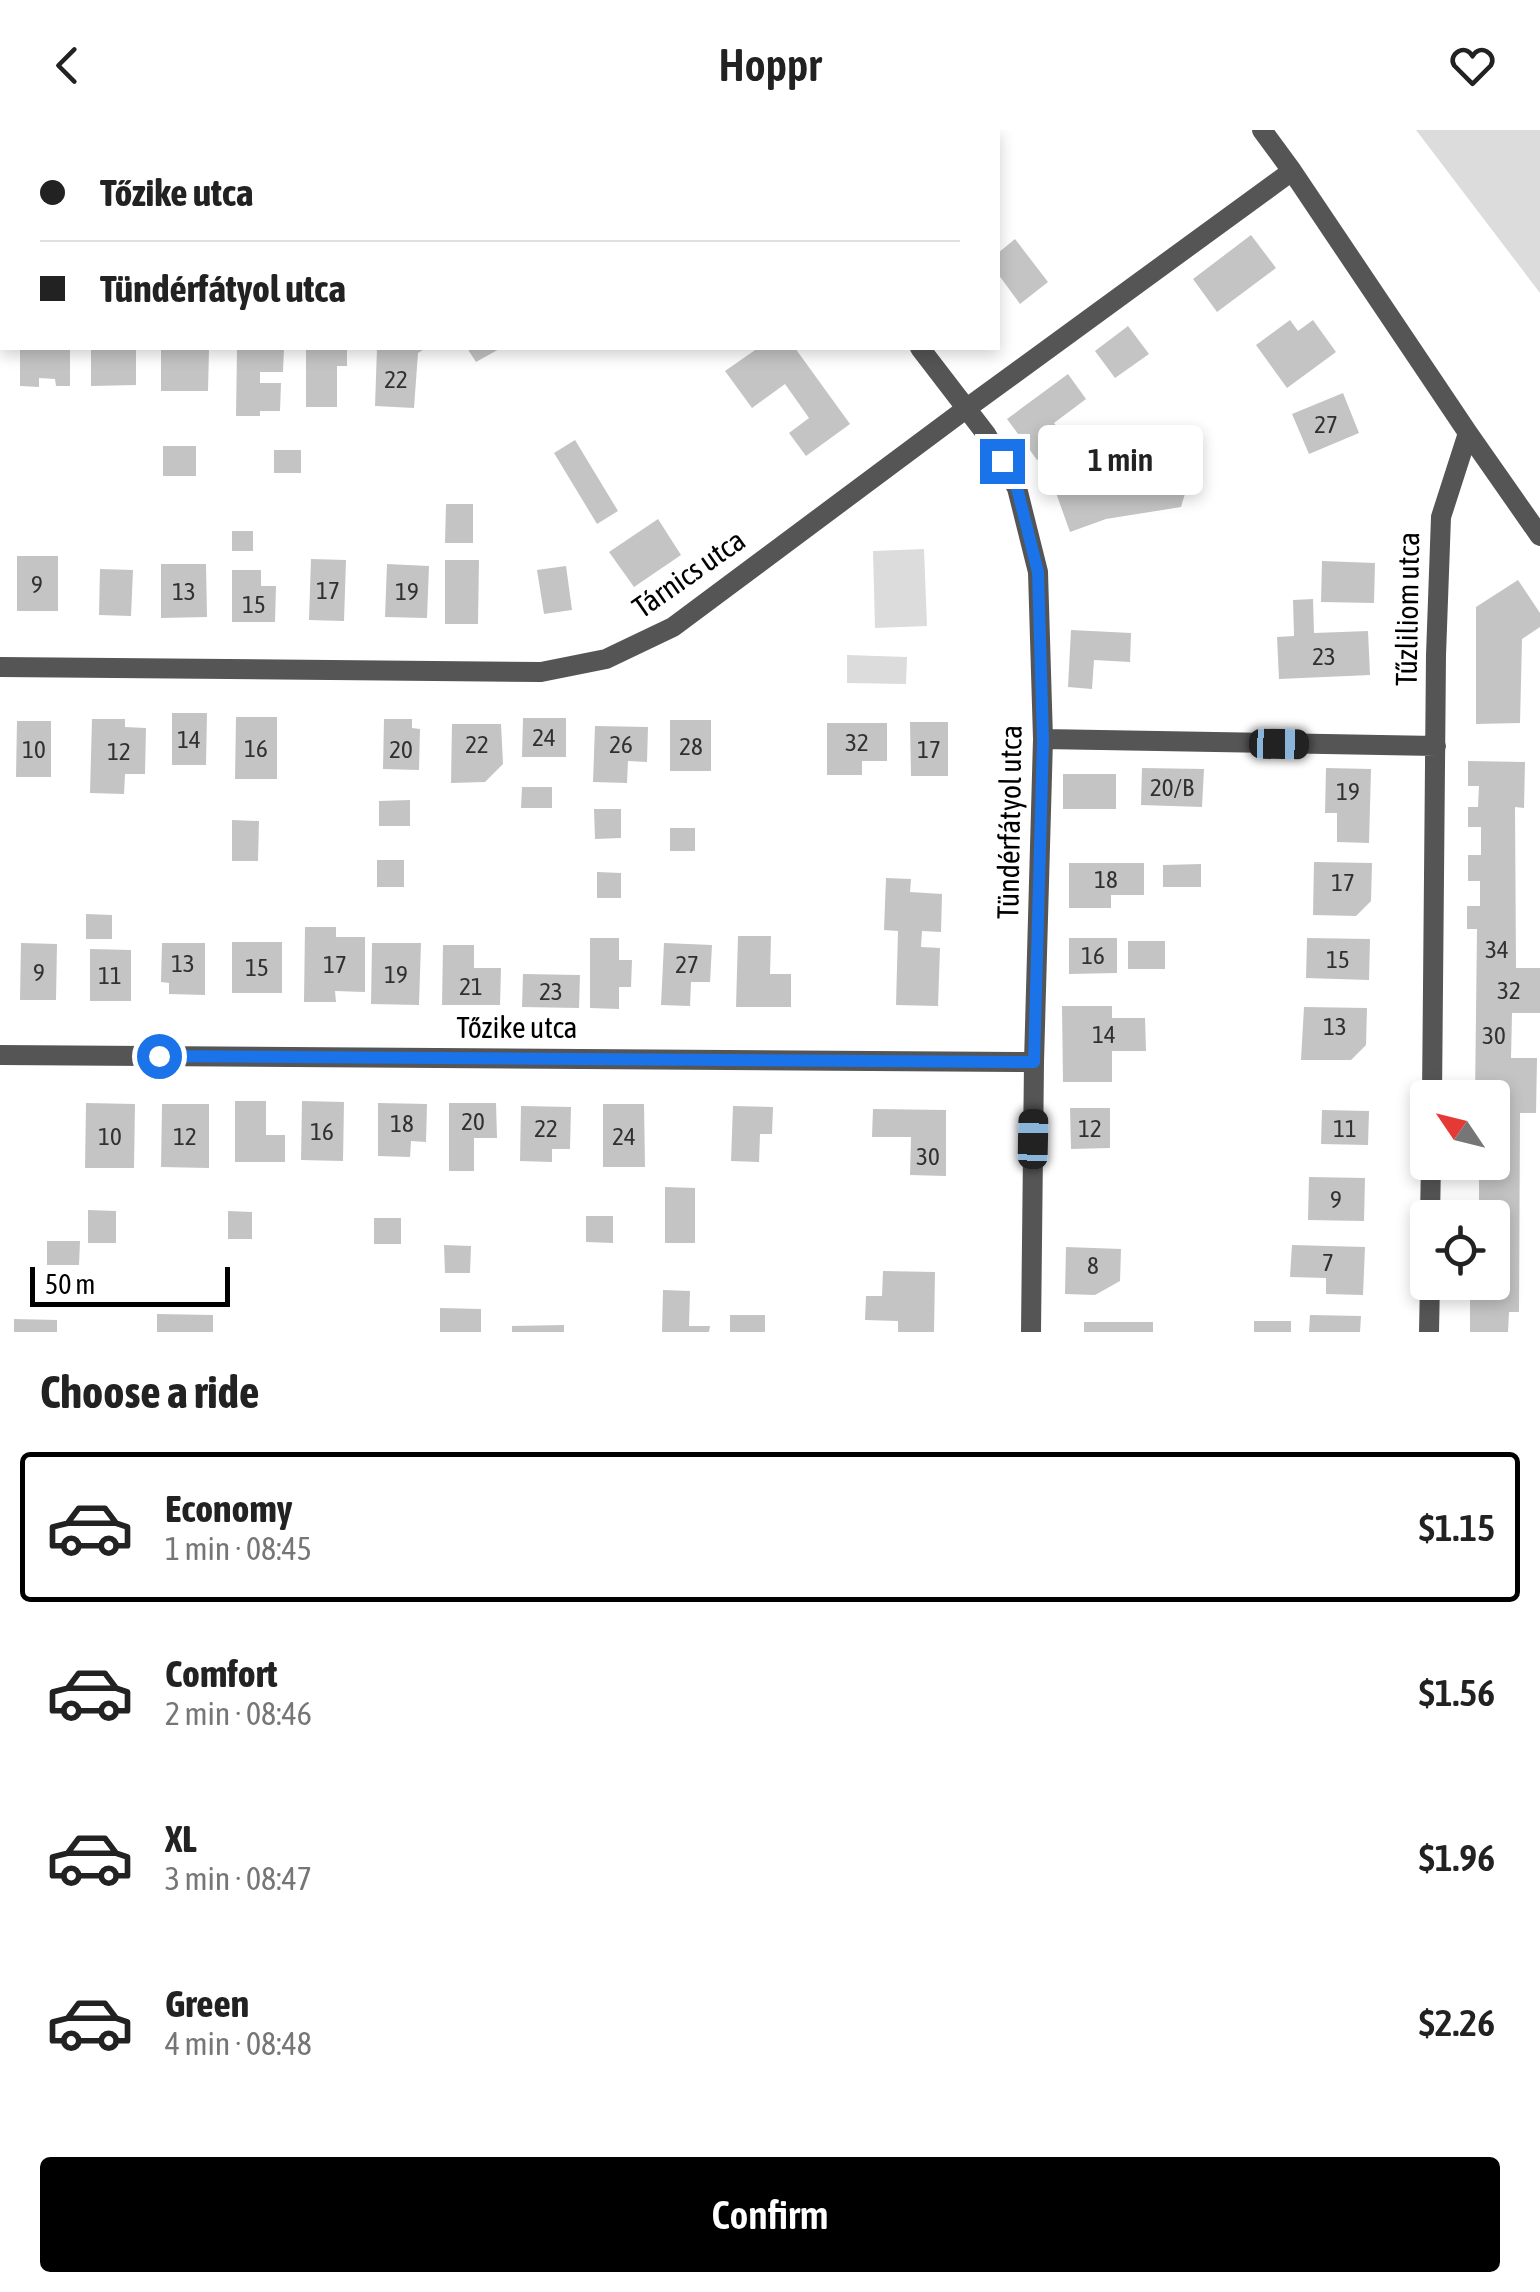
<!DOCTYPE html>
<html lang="en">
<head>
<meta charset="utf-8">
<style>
  :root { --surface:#fff; --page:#f2f2f2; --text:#222; --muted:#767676; --line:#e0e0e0; --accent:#000 }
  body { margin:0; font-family:"Asap Condensed",sans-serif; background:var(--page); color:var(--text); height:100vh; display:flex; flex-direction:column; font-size:38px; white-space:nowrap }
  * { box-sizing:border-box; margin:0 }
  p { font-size:32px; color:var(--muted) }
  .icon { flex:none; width:55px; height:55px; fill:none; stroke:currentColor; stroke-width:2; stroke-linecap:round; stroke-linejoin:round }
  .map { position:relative; height:1202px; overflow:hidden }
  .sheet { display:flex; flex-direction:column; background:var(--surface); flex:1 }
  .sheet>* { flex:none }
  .hud { position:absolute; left:0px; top:0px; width:1000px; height:220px; box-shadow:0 5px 15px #0003; display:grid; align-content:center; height:220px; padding:0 40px; background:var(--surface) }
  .needle { width:65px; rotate:305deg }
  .buttons { position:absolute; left:1410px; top:950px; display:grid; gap:20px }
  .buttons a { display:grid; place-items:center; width:100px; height:100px; border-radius:10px; background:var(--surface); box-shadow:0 5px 15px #0003; font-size:50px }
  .scale { position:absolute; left:30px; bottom:25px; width:200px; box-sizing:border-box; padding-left:10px; border:5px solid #000; border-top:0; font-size:28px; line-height:35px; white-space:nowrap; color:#000; -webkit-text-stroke:8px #fff; paint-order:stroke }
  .end { position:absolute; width:45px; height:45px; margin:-22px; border:12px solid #1a73e8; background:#fff; box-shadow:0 0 0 5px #fff }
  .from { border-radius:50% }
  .bubble { position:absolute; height:70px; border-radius:10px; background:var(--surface); box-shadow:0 5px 15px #0003; font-size:32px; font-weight:600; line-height:70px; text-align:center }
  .car { position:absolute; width:30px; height:60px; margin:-30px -15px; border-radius:12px; box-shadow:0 0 8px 2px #0007; background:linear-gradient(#222 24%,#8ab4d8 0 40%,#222 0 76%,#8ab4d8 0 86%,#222 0) }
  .hud b { display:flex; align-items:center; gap:35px; height:95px; font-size:38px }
  .hud b+b { border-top:2px solid var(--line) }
  .hud i { width:25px; height:25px; background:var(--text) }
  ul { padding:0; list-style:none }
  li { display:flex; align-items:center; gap:30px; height:150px; margin:0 20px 15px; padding:0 20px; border:5px solid transparent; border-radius:10px }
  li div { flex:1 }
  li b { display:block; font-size:38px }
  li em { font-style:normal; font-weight:600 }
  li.active { border-color:var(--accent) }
  li>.icon { width:90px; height:90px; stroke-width:1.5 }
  h2 { padding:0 40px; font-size:45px; line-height:120px }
  .action { display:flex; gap:20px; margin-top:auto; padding:20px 40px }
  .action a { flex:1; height:115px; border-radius:10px; background:var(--accent); color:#fff; font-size:40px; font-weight:600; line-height:115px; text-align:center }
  header { display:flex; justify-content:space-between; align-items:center; height:130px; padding:0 40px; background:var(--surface); font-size:45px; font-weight:600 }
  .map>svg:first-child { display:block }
</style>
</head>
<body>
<header><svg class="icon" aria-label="back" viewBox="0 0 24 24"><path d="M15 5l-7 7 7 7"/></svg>Hoppr<svg class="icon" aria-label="heart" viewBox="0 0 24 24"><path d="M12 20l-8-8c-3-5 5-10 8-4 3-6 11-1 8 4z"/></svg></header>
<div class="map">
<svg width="1540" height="1202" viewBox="0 0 1540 1202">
  <rect width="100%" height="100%" fill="#fff"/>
  <path fill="#dcdcdc" d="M1416,0h124v163z
    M924,419l3,77 -52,2 -2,-77z
    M847,525l60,2 -1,27 -59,-1z"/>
  <path fill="#c4c4c4" d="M1251,105l25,33 -59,44 -24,-33z
    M1015,109l33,43 -28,22 -22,-30v-21z
    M1290,190l8,11 15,-11 23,32 -49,36 -31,-43z
    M1128,196l21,28 -34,24 -20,-27z
    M20,218h50v38h-14l-1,-7 -16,-1v9l-19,-1z
    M91,218h45v37l-45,1z
    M237,218h47l-1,24h-23v11h21l-1,28h-20v5h-24z
    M306,218h41v18h-10v41h-31z
    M377,218h49l-8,5 -4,55 -39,-2z
    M467,218h34l-25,14z
    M758,218h37l55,76 -44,32 -17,-23 20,-15 -24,-34 -33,24 -27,-37z
    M161,220h48l-1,41h-47z
    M1068,244l18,25 -32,24 12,16 -29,21 -30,-41z
    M1343,263l16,40 -50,21 -17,-40z
    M575,310l43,71 -21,13 -43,-71z
    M163,316h33v30h-33z
    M274,320h27v23h-27z
    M1174,324l13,33 -6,20 -75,12 -36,13 -20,-56 36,-13 8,23 55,-10 1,-14z
    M446,374h27v39h-28z
    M658,389l23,36 -47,32 -25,-35z
    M232,401h21v20h-21z
    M17,426h41v55h-41z
    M311,429l35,1 -2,61 -35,-1z
    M445,430h34l-1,64h-33z
    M1322,431l53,2 -1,40 -53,-1z
    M161,434h45l1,53 -46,1z
    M387,434l42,2 -2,52 -42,-1z
    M566,436l6,44 -28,4 -7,-44z
    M100,439l33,1 -2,46 -32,-1z
    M232,440h29v16h15l-1,36h-43z
    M1518,450l22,33v14l-18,12 -2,84 -44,1v-117z
    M1313,469l1,34 54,-2 2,44 -91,4 -2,-42 17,-1 -1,-36z
    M1071,500l60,3 -1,29 -36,-2 -2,29 -24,-2z
    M172,583h35l-1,52h-34z
    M236,587h41v62h-42z
    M523,588h43v39h-44z
    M92,589h33v8l21,1 -1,46h-20l-1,20 -34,-1z
    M384,589h28v9l8,1 -1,41 -36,-1z
    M670,590h41v51h-41z
    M17,591h34v56h-35z
    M910,592h38v54h-37z
    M827,593h60v38h-25v14h-35z
    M452,594h49l2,40 -18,18 -34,1z
    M595,596l53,1 -1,35 -19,-1 -1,22 -34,-1z
    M1468,631l57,1 -1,46 -9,-1 1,161h24v45h-28l-1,45h26l-1,55h-16l-1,199h-10l-1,20h-38v-50h22v-64h-21v-8h8v-48h13v-64h-17l2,-169h-10v-23h13v-25h-12v-26h13v-28h-13v-20h10l1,-21h-11z
    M1142,638l62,1 -2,38 -61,-2z
    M1326,638l45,1 -2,74 -32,-1v-29h-12z
    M1063,644h53v35h-53z
    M522,657h30v21h-31z
    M410,670v26h-31v-25z
    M594,679h27v29l-26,1z
    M232,690l27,1 -1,40h-26z
    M670,698h25v23h-25z
    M377,730h27v27h-27z
    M1314,732l58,1 -1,38 -15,15 -43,-1z
    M1069,733h75v32h-33v13h-42z
    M1201,734v23h-38v-22z
    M597,742l24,1v25h-24z
    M886,748l25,1 -1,13 32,2 -1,38 -19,-1 -1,16 19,1 -2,58 -42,-1 2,-74 -14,-1z
    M86,784l26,1v24h-26z
    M305,797h31v10h29v55l-30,-1 1,11h-32z
    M738,806h33l-1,38h21v33h-55z
    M590,808h29v22h13l-1,27h-12v22l-29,-1z
    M1069,808h48v35l-48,1z
    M1307,808l63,1 -1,41 -63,-2z
    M1128,811h37v28h-37z
    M232,812h50v51h-50z
    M21,813l36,1 -1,56h-36z
    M162,813h43v52l-36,-1v-11l-8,-1z
    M372,813h49l-2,62 -48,-1z
    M664,813l48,2 -2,37h-19l-1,24 -29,-1z
    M443,815h31v23h27l-1,37h-58z
    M90,819l41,1v51h-41z
    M523,844l57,1 -1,33 -57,-1z
    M1062,876h50v12h33l1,33h-34v31h-49z
    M1304,877l63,1 -1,37 -15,15h-50z
    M235,971h31v34h19v27h-50z
    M302,971l42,1 -1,59 -42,-1z
    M86,973l49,1 -1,64h-49z
    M378,973l49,1 -1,38 -15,-1 -1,16 -32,-1z
    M449,973h47l1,35h-23v33h-25z
    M162,974h47v64l-48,-1z
    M603,974h41l1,63h-42z
    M521,976l50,1 -1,42h-18v13l-32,-1z
    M733,976l40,1 -1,27h-12l-1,28 -28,-1z
    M1070,978h40v40l-39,1z
    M873,979l73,1v66l-36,-1 1,-38h-39z
    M1322,980l47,1 -1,34 -47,-1z
    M1309,1047l56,1 -1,43 -56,-1z
    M665,1057l30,1v55h-30z
    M88,1080l28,1v32h-28z
    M228,1081l24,1v27h-24z
    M586,1086h27v27l-27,-1z
    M374,1088h27v26h-27z
    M47,1111h33l-1,24h-32z
    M444,1115l27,1 -1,27h-25z
    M1292,1115l73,2 -2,48 -37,-1v-16l-36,-1z
    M1066,1117l55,2 -1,32 -25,14 -30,-1z
    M883,1141l52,1 -1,60h-36v-11l-33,-1 1,-24h16z
    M663,1160l27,1 -1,35h21l-1,6h-47z
    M440,1178l41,1v23h-41z
    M157,1184l56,1v17h-56z
    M730,1185h35v17h-35z
    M1310,1185l51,1 -1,16h-51z
    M14,1189l43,1v12h-43z
    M1254,1191h37v11h-37z
    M1084,1192h69v10h-69z
    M564,1195v7h-52v-6z"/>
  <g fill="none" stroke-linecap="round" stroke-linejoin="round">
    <path stroke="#555" stroke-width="20" d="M751,0l2,2
      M1262,0l30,41 176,262 72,103
      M628,2l4,-2
      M0,151h2
      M920,218l66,86 31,54 21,84 5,167 -9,323 -3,270
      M0,537l541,5 65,-13 67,-32 294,-219 325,-237
      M1043,609l393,7
      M0,925l1034,7
      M1432,968l4,-443 5,-138 27,-84
      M1430,1088l1,-56
      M1429,1202l1,-50"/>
  </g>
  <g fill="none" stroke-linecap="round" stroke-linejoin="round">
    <path stroke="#1a73e8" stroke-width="12" d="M159,926l875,6 9,-322 -5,-168 -21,-84 -15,-27"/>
  </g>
  <g text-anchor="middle" stroke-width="8" stroke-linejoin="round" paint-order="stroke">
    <g font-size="25" fill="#313131">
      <text x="396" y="258">22</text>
      <text x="1326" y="303">27</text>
      <text x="37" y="463">9</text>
      <text x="328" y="469">17</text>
      <text x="184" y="470">13</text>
      <text x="407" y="470">19</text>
      <text x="254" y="483">15</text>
      <text x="1324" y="535">23</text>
      <text x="544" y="616">24</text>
      <text x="189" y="618">14</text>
      <text x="857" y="621">32</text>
      <text x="477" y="623">22</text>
      <text x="621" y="623">26</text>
      <text x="691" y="625">28</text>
      <text x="256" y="627">16</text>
      <text x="34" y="628">10</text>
      <text x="401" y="628">20</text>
      <text x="929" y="628">17</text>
      <text x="119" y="630">12</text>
      <text x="1172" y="666">20/B</text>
      <text x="1348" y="670">19</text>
      <text x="1106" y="758">18</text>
      <text x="1343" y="761">17</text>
      <text x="1497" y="828">34</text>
      <text x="1093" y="834">16</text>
      <text x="1338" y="838">15</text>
      <text x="183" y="842">13</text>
      <text x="335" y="843">17</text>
      <text x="687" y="843">27</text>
      <text x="257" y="846">15</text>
      <text x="39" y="851">9</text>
      <text x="396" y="853">19</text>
      <text x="110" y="854">11</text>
      <text x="471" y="865">21</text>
      <text x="1509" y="869">32</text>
      <text x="551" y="870">23</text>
      <text x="1335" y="905">13</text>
      <text x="1104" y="913">14</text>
      <text x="1494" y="914">30</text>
      <text x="473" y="1000">20</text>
      <text x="402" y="1002">18</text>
      <text x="546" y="1007">22</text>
      <text x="1090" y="1007">12</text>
      <text x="1345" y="1007">11</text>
      <text x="322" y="1010">16</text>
      <text x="110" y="1015">10</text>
      <text x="185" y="1015">12</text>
      <text x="624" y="1015">24</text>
      <text x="928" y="1035">30</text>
      <text x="1336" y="1078">9</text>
      <text x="1328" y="1141">7</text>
      <text x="1093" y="1144">8</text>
    </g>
    <g font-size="30" fill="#000" stroke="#fff">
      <text transform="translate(689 444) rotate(-35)" y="10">Tárnics utca</text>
      <text transform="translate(1408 479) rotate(-89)" y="10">Tűzliliom utca</text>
      <text transform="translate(1010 692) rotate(-89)" y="10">Tündérfátyol utca</text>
      <text x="517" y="908">Tőzike utca</text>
    </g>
  </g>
</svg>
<div class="buttons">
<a><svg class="needle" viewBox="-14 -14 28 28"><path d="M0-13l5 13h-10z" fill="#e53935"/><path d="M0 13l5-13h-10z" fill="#767676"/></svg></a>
<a><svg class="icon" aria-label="locate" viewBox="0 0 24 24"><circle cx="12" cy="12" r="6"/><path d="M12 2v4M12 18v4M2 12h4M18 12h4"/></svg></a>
</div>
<div class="scale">50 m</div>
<i class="end from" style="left:159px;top:926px"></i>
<i class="end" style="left:1002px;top:331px"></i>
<div class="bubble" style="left:1038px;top:295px;width:165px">1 min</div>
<i class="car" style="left:1279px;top:614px;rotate:91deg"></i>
<i class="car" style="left:1033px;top:1009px;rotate:1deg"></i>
<div class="hud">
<b><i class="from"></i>Tőzike utca</b>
<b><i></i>Tündérfátyol utca</b>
</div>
</div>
<section class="sheet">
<h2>Choose a ride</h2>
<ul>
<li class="active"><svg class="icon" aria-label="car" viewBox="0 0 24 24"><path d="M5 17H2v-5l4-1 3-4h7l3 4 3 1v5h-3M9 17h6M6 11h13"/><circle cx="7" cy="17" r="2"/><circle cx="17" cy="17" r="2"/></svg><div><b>Economy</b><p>1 min · 08:45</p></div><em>$1.15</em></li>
<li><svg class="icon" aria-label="car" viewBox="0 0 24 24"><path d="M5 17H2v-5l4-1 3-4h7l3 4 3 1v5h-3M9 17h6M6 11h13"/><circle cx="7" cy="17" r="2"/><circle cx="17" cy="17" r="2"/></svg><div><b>Comfort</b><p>2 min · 08:46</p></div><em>$1.56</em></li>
<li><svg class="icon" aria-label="car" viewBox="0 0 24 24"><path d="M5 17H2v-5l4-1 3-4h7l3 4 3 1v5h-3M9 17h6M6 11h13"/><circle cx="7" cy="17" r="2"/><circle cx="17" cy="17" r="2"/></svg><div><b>XL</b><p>3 min · 08:47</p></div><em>$1.96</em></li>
<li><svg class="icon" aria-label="car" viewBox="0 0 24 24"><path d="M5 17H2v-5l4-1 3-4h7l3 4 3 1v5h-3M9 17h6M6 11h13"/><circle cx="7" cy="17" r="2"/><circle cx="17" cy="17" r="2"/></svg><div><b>Green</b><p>4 min · 08:48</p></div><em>$2.26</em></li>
</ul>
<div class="action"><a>Confirm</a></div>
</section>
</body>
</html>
